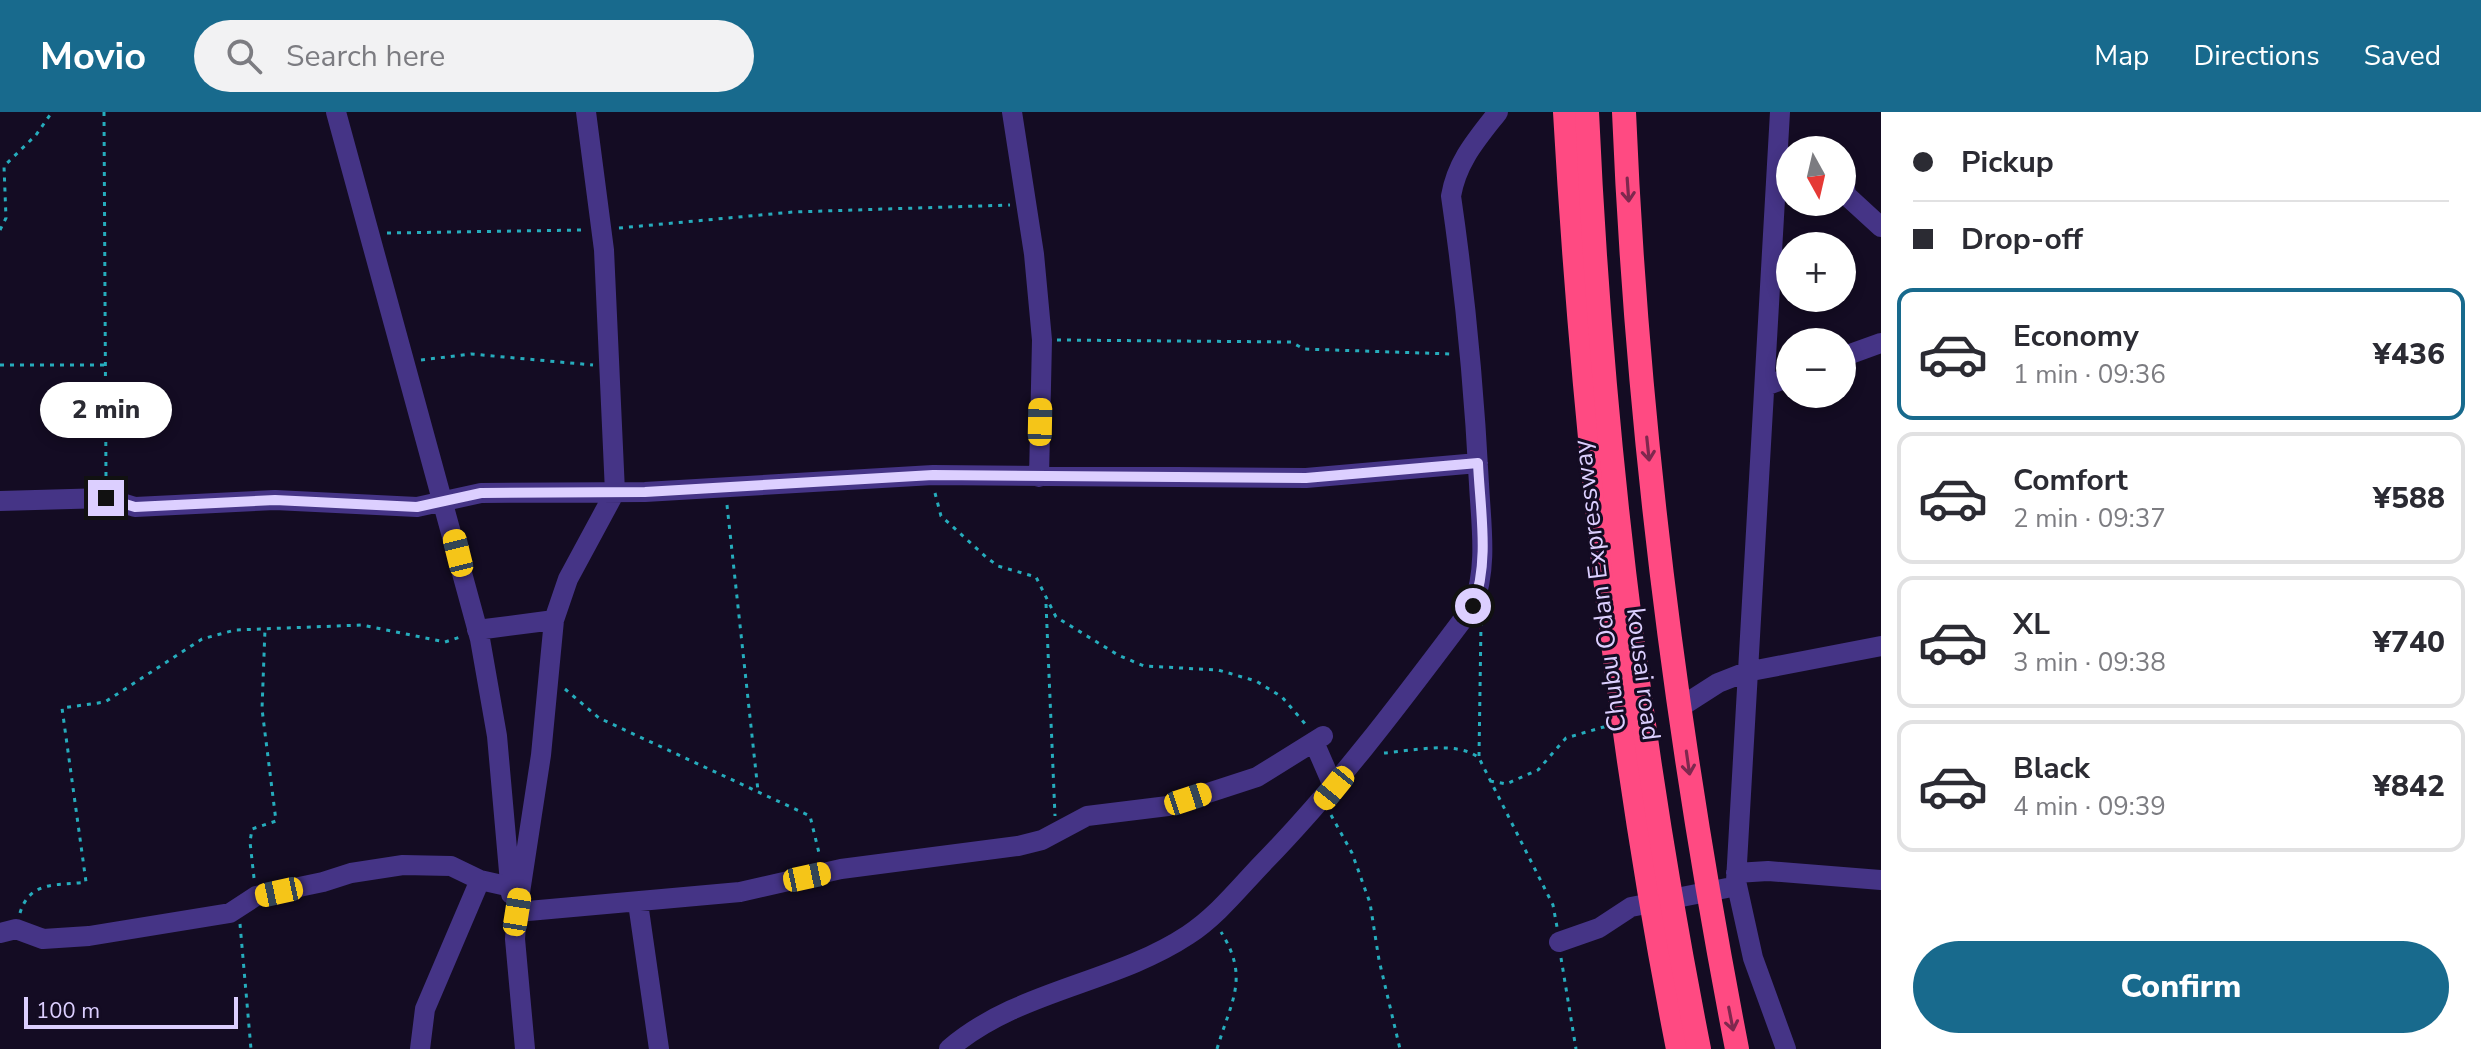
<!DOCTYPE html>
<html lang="en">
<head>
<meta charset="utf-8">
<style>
  :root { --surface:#fff; --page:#f2f2f3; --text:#2b2b33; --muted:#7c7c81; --line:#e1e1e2; --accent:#186a8d }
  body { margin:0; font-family:"Nunito Sans",sans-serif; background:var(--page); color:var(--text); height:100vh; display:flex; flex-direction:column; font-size:30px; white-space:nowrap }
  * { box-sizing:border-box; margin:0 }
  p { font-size:26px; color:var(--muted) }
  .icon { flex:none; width:44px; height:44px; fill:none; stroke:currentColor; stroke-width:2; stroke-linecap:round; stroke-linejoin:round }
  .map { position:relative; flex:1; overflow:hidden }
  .sheet { display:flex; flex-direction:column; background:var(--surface); width:600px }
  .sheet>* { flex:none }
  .top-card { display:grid; align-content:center; height:176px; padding:0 32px; background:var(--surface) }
  .needle { width:52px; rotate:172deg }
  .controls { position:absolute; left:1776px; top:24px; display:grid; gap:16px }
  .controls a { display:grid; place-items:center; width:80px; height:80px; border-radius:50%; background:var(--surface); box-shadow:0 4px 12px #0003; font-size:40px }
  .scale { position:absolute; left:24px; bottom:20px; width:214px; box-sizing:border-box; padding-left:8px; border:4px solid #dccfff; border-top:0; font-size:22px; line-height:28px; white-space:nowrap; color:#dccfff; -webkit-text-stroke:6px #140c23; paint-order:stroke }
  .end { position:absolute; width:36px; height:36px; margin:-18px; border:10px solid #dccfff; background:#111; box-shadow:0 0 0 4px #111 }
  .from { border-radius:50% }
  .bubble { position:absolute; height:56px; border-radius:28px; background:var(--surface); box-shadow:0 4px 12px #0003; font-size:26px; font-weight:800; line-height:56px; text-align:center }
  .car { position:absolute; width:24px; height:48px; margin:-24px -12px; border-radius:10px; box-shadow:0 0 6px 2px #0007; background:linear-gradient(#f5c518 24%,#345 0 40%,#f5c518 0 76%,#345 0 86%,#f5c518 0) }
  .top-card b { display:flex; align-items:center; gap:28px; height:76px; font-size:30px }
  .top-card b+b { border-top:2px solid var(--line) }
  .top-card i { width:20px; height:20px; background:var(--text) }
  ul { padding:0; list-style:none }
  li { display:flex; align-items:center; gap:24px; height:132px; margin:0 16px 12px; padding:0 16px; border:4px solid var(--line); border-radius:16px }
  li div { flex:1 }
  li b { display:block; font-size:30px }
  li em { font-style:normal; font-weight:800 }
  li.on { border-color:var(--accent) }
  li>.icon { width:72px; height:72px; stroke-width:1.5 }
  .cta { display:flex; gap:16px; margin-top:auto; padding:16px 32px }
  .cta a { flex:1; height:92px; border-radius:48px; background:var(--accent); color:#fff; font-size:32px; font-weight:800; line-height:92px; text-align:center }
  header { display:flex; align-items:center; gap:48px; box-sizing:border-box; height:112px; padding:0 40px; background:var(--accent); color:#fff }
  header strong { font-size:38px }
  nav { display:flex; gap:44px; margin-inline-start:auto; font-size:28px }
  .search { width:560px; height:72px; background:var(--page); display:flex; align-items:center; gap:20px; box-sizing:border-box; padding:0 28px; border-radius:44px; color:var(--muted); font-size:30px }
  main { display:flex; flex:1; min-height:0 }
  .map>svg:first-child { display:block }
</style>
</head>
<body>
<header>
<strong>Movio</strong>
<div class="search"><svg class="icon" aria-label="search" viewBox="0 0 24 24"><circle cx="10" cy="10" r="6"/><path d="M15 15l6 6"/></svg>Search here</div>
<nav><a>Map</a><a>Directions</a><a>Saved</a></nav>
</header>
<main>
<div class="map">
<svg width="1881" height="937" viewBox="0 0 1881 937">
  <rect width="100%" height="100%" fill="#140c23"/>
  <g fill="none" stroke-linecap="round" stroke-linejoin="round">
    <path stroke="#26acbc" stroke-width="3" stroke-dasharray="4 6" stroke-linecap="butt" d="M104,0l2,368
      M619,116l174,-16 217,-7
      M0,118l6,-12 -2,-52 32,-31 16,-23
      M387,121l196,-3
      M1057,228l234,2 13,7 148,5
      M421,248l50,-6 122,11
      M0,253h105
      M935,381l6,23 45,41 12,9 38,11 20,40 62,38 26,11 74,4 38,11 26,16 25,29
      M727,393l31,286
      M1046,492l9,212
      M565,577l34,29 211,98 10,41
      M1384,641c27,-2 73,-13 95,5l74,147 4,22
      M1479,644l2,-132
      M1490,669l16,3 32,-14 28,-32 41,-12
      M1331,703l21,38 18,50 9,57 21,89
      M254,766l-4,-36 2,-13 24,-8 -14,-112 3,-80
      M20,801c10,-33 37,-27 66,-31l-24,-174 43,-6 97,-63 33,-9 127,-5 83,17 18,-6
      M240,812l11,125
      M1561,846l15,91
      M1217,937c14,-48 33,-71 4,-117"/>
    <path stroke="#453486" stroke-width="20" d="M336,0l144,527 17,97 14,158
      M1012,0l22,142 8,86 -3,137
      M1780,0l-44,769 17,77 33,91
      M1842,55l4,28 35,32
      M1842,245l39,-14
      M1765,274l25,-9
      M0,389l106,-3 29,9 140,-7 142,7 64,-14 164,-1 288,-17 373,3 172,-15
      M477,518l77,-10
      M1679,596l39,-25 28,-11 135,-26
      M1314,630l20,46
      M1736,761l32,-2 113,9
      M638,791l21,146
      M517,800l223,-20 101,-23 177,-23 24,-6 45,-24 81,-10 89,-29 66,-41
      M0,821l16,-4 27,10 46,-3 141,-23 26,-17 67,-14 28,-9 52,-8 48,1 29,14 40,9
      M1559,830l40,-14 32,-21 106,-21
      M420,937l5,-40 55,-129
      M525,937l-10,-110 2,-27 24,-157 13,-135 14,-41 47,-87 -11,-242 -18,-138
      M949,937c68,-59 165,-65 239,-114 29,-19 51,-47 74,-71 79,-81 144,-169 211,-258 15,-39 8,-82 6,-122 -5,-97 -14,-192 -28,-288 6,-35 26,-57 47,-84"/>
    <path stroke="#ff4a82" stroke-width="24" d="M1565,0c18,315 52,627 113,937
      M1624,0c13,315 53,628 113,937"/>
    <path stroke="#ff4a82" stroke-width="24" d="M1587,0c14,314 51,628 112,937"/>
  </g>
  <defs><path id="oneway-shaft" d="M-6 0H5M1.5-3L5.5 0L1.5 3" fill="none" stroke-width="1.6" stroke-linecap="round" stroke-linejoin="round" transform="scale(2)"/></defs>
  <g stroke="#7e284e">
    <use href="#oneway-shaft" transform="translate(1628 78) rotate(86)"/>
    <use href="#oneway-shaft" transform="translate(1648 337) rotate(84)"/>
    <use href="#oneway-shaft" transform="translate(1688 651) rotate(82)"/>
    <use href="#oneway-shaft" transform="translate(1731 907) rotate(79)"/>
  </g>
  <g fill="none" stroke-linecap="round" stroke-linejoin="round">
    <path stroke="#dccfff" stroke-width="10" d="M106,386l29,9 140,-7 142,7 64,-14 164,-1 288,-17 373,3 172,-15c2,46 12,99 -5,143"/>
  </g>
  <g text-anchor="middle" stroke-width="6" stroke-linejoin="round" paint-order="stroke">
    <g font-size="26" fill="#dccfff" stroke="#140c23">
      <text transform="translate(1599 474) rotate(-97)" y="9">Chubu Odan Expressway</text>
      <text transform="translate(1644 562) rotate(83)" y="9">kousai road</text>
    </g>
  </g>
</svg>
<div class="controls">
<a><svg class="needle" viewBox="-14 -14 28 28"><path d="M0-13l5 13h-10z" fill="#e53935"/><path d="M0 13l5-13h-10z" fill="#7c7c81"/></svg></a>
<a>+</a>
<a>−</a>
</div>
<div class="scale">100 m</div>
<i class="end from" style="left:1473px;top:494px"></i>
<i class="end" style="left:106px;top:386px"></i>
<div class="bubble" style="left:40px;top:270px;width:132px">2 min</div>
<i class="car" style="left:1040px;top:310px;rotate:1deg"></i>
<i class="car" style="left:458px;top:441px;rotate:346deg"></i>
<i class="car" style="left:1334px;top:676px;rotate:219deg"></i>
<i class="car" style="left:1188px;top:687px;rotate:72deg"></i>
<i class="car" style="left:807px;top:765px;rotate:78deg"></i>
<i class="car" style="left:279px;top:780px;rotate:258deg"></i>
<i class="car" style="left:517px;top:800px;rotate:9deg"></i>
</div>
<section class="sheet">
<div class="top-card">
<b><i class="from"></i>Pickup</b>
<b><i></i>Drop-off</b>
</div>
<ul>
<li class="on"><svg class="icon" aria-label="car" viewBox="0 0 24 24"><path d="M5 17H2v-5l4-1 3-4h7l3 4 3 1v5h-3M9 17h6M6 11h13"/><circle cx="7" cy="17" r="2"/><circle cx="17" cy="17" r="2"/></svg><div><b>Economy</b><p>1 min · 09:36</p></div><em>¥436</em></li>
<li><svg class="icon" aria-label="car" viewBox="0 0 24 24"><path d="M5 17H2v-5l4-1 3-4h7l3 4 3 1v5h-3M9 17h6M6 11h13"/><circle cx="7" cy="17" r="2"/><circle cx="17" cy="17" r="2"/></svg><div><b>Comfort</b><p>2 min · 09:37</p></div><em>¥588</em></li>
<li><svg class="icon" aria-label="car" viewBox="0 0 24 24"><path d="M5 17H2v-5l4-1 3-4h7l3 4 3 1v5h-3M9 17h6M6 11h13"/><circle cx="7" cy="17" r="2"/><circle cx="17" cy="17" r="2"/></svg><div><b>XL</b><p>3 min · 09:38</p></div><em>¥740</em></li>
<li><svg class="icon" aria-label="car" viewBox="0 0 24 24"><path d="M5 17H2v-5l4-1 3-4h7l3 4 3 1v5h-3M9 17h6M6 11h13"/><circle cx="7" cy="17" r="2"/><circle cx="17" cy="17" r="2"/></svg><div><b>Black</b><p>4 min · 09:39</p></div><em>¥842</em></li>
</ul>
<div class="cta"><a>Confirm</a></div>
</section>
</main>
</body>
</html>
